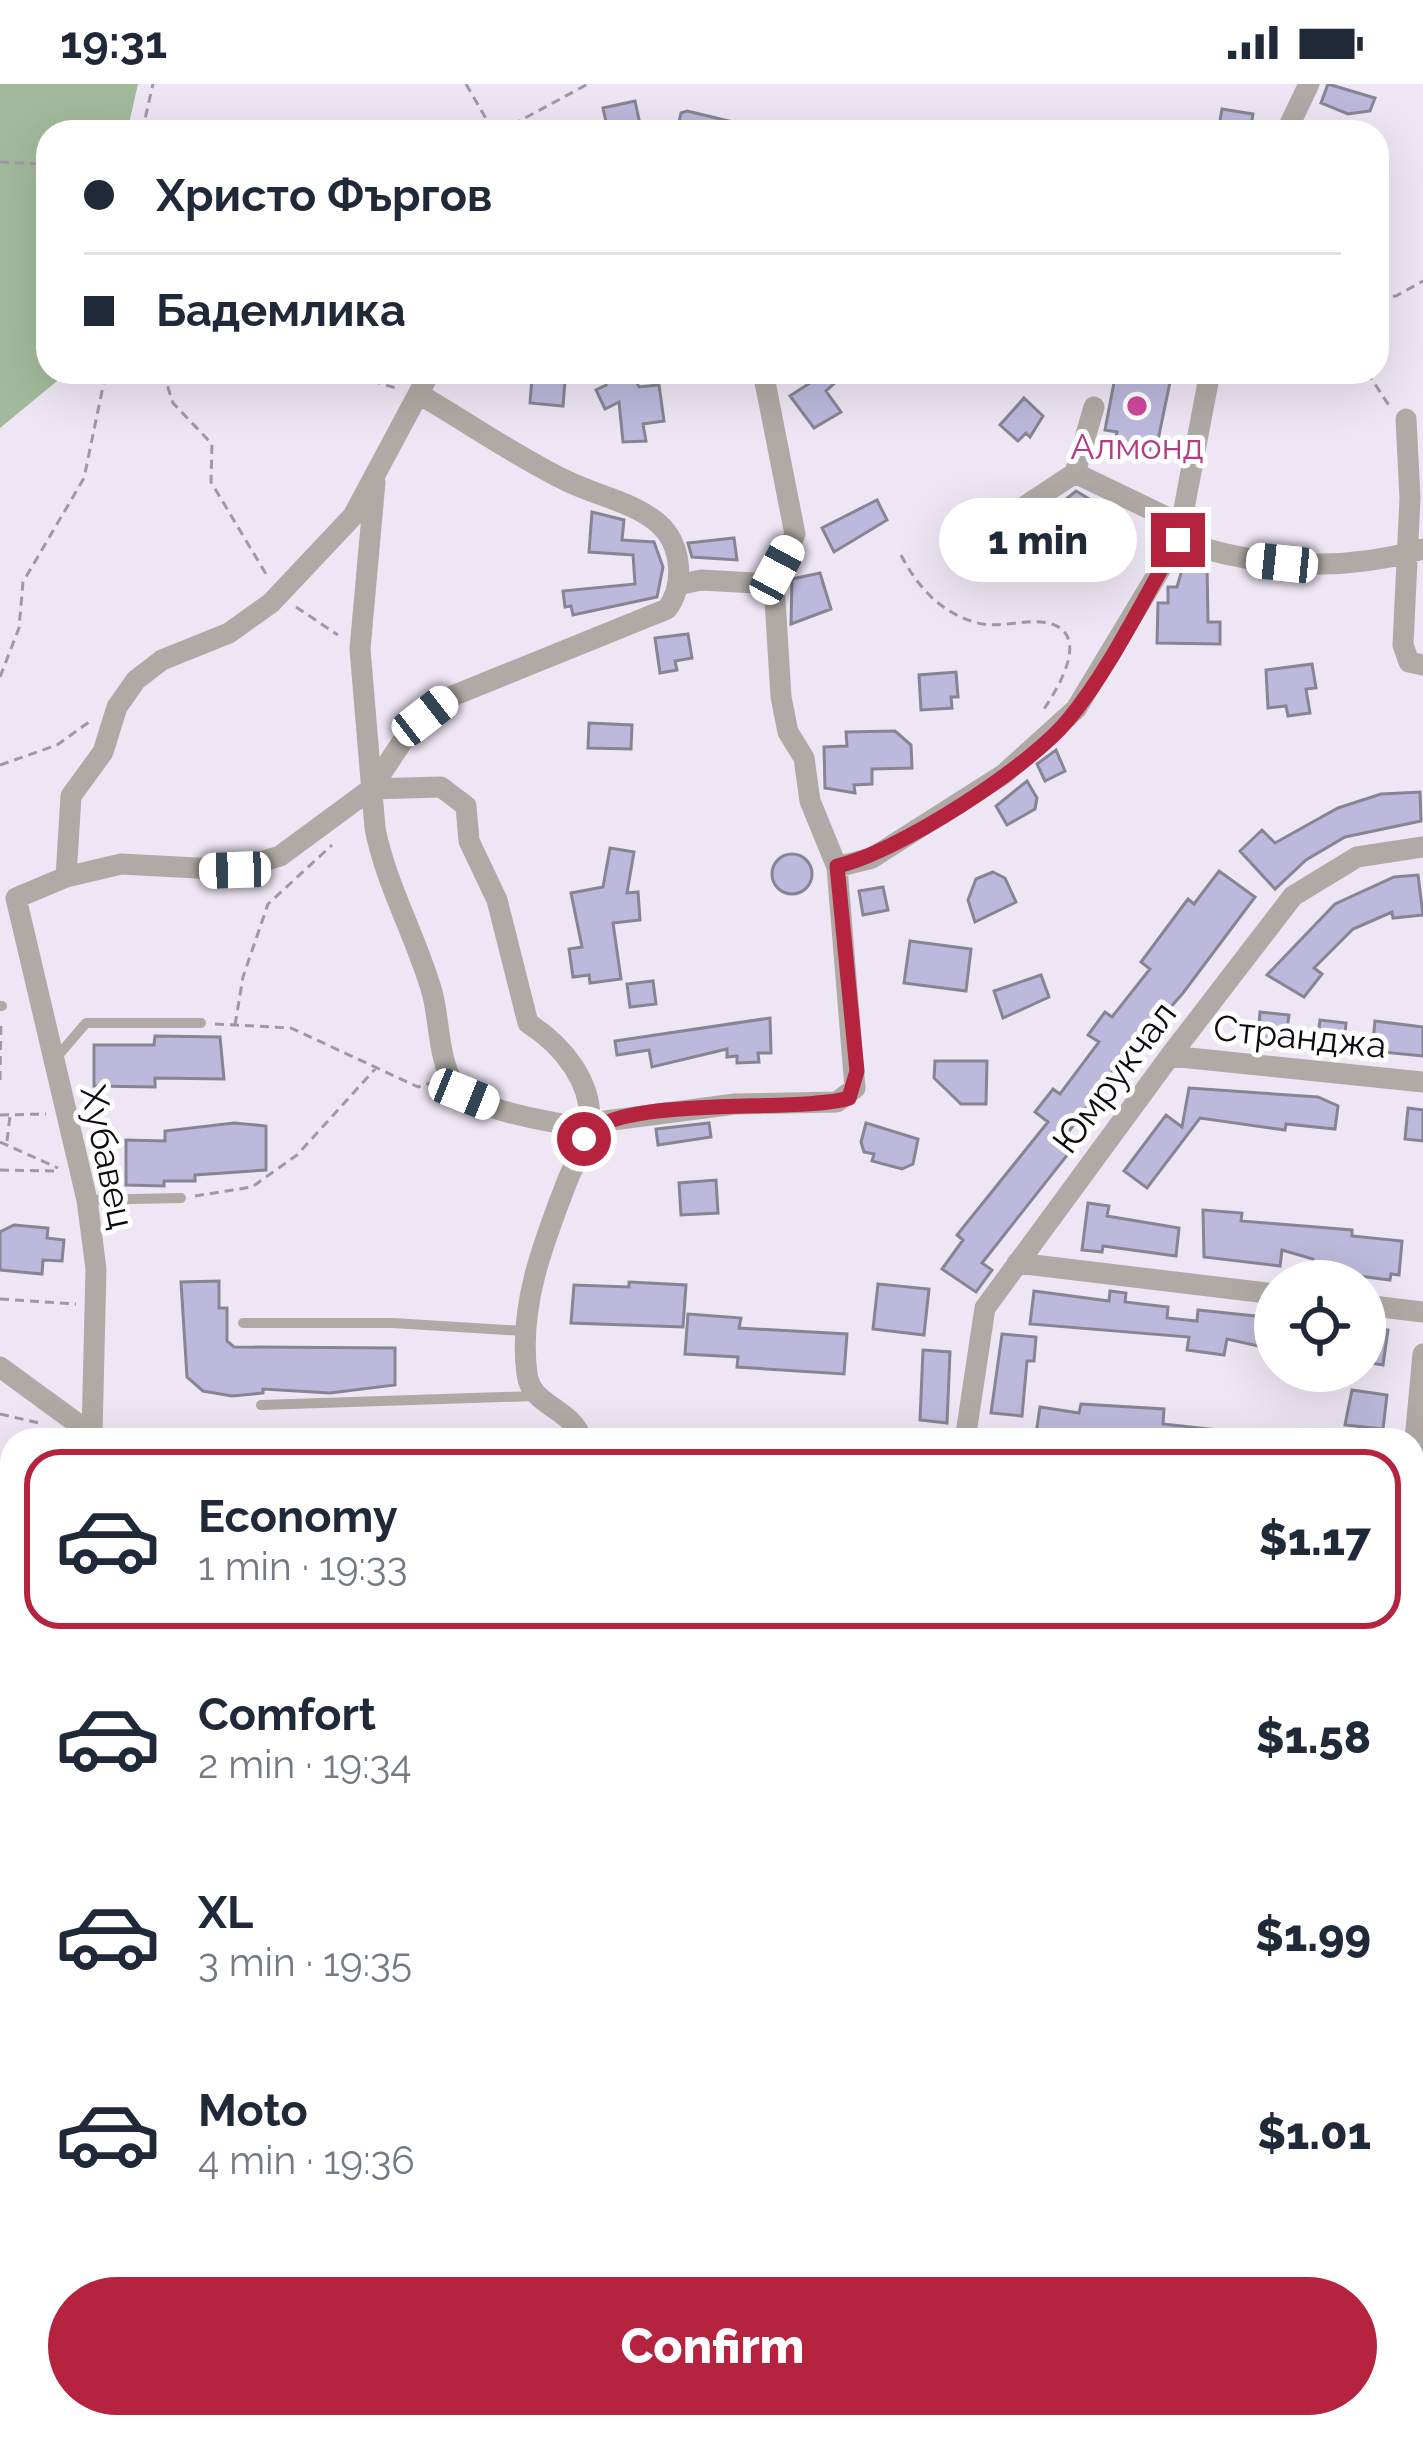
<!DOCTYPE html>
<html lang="en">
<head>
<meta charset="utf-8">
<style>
  :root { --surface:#fff; --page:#f6f6f7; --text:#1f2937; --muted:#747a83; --line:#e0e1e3; --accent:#b5233e }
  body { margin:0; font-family:Raleway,sans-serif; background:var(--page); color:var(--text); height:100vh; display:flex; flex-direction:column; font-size:45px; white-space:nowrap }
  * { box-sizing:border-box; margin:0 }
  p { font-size:39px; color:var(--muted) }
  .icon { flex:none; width:66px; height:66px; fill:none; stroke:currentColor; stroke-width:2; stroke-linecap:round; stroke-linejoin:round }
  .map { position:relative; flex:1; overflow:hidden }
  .side { position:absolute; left:0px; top:1344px; width:1425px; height:1011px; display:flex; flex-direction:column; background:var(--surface); border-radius:36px 36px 0 0; box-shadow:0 12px 48px #0002 }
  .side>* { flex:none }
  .hud { position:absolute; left:36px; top:36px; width:1353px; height:264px; border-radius:36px; box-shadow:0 12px 48px #0002; display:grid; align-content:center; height:264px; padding:0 48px; background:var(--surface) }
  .tools { position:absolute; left:1254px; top:1176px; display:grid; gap:24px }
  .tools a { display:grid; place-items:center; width:132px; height:132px; border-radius:50%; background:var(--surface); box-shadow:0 12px 48px #0002; font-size:60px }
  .end { position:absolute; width:54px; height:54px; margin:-27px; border:15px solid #b5233e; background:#fff; box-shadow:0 0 0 6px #fff }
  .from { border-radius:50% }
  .bubble { position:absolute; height:84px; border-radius:42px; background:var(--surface); box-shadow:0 12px 48px #0002; font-size:39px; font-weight:800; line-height:84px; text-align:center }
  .car { position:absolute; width:36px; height:72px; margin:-36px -18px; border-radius:15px; box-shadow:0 0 9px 3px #0007; background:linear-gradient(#fff 24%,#345 0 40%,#fff 0 76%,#345 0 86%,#fff 0) }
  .hud b { display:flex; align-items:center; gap:42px; height:114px; font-size:45px }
  .hud b+b { border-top:3px solid var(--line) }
  .hud i { width:30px; height:30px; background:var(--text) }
  ul { padding:21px 0 0; list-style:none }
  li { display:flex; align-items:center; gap:36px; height:180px; margin:0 24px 18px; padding:0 24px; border:6px solid transparent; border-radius:36px }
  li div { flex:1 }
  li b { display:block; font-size:45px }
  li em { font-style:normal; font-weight:800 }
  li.active { border-color:var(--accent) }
  li>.icon { width:108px; height:108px; stroke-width:1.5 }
  .action { display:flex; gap:24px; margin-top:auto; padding:24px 48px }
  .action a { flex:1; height:138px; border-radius:72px; background:var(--accent); color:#fff; font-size:48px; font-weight:800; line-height:138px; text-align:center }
  .status { display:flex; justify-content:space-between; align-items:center; height:84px; padding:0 60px; background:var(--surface); direction:ltr }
  .status svg { height:33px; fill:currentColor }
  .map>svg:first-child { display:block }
</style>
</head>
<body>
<div class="status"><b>19:31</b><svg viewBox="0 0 49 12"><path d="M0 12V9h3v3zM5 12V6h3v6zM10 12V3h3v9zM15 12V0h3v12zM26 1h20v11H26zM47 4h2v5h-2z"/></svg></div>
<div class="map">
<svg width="1423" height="2353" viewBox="0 0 1423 2353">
  <rect width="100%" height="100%" fill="#eee6f4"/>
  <path fill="#c1d3bd" d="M1413,1667l10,1v246h-10z
    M305,2343h342l1,10h-343z
    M695,2343h189l2,10h-190z"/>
  <path fill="#a2ba9b" d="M0,0h138l-11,48h-79v240h20l-68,56z"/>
  <path fill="#bcb9dc" stroke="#868593" stroke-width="3" d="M1328,0l47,14 -5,13 -22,3 -27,-11z
    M635,17l5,23 -32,7 -5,-23z
    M1222,25l31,5 -3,18h-32z
    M687,27l50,12 -1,9h-59l4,-19z
    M599,288h33l7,15 20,-2 5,36 -21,3 3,17 -23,1 -4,-40 -14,7 -9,-19 10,-5z
    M827,288h20l-21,19 15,21 -27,16 -24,-32z
    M1116,288h33l-2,6 23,4 -12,58 -6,-1 -3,14 -35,-7 3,-14 -12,-2z
    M532,294l33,3 -2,25 -33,-3z
    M1024,314l19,18 -13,21 -4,-4 -8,8 -18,-16z
    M1076,407l53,32 -49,52 -51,-46z
    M877,416l10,20 -53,32 -12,-24z
    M592,428l32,8 -2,20 32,2 9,25 -6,30 -84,18 -2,-9 -6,1 -2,-16 72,-7 -2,-29 -44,-3z
    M734,454l3,22 -45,-3 -4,-14z
    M1184,479l23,2 1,57h12v22l-63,-1 1,-40h10v-16h9z
    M820,489l11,36 -40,15 1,-45z
    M688,550l4,24 -17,3 2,9 -17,3 -5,-35z
    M1312,580l4,24 -10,1 4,24 -22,3 -2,-10 -18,2 -2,-38z
    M956,588l2,25h-7l1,11 -31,2 -2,-35z
    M589,639l43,2 -1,24 -43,-1z
    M895,647l16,14 1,23 -40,1v15l-18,1 1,8 -30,-5 -1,-41 23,-1 -1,-14z
    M1056,666l9,21 -20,10 -8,-17z
    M1027,697l10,17 -2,11 -28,16 -11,-19z
    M1420,708l1,29 -76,16 -39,23 -31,29 -35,-38 22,-21 13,13 63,-35 43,-14z
    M610,764l24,4 -7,41 11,-1 2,28 -27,3 8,56 -31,4 -1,-8 -16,2 -4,-28 13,-2 -11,-54 32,-6z
    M772 790a20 20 0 1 1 40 0a20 20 0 1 1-40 0Z
    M1219,787l36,26 -72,96 -34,39 -4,-4 -87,118 10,8 -86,109 10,7 -16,22 -34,-23 21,-29 -6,-5 91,-113 -13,-10 18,-23 7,5 39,-52 -11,-7 17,-23 7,5 38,-48 -9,-7 47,-63 6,5z
    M993,788l12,6 11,24 -41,20 -7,-22 8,-21z
    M1418,791l5,40 -30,3 -1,-6 -39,17 -39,39 8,6 -18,23 -37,-22 68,-71 59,-27z
    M883,803l5,23 -25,5 -4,-24z
    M910,857l61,8 -5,42 -62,-8z
    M1041,891l8,22 -46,21 -9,-27z
    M653,897l3,23 -26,3 -3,-23z
    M1260,928l29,3 -4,28 -27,-3z
    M770,934l1,35h-13l1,9 -22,1v-7l-10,1v-8l-75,18 -3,-17 -32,5 -2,-14z
    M1320,936l26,3 -3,31 -27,-3z
    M1375,937l48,6v29l-51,-5z
    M155,952l65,1 4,42 -69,-1v9l-61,-1v-41h60z
    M935,977h52l-1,43h-25l-27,-26z
    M1189,1004l129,9 20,9 -3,23 -49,-5 -1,6 -85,-12 -53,70 -23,-17 42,-56 16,12z
    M1408,1024l15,2v31l-18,-2z
    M234,1039l32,3v44l-71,5v6h-31v5l-38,-1v-45l39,1v-10z
    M709,1039l2,14 -53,8 -2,-16z
    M866,1039l52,16 -5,25 -11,5 -30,-8 2,-7 -10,-2 -3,-10z
    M716,1096l2,33 -37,2 -2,-32z
    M1088,1119l21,3 -2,10 72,12 -3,28 -73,-10 -1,6 -20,-2z
    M1203,1126l39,3 -1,8 111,9v6l50,5 -3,34 -8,-1 -1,6 -78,-10 1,-11 -31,-9 -2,16 -76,-9z
    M14,1141l34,3 -1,10 17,2 -2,21 -19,-1 -1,14 -42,-4v-38z
    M219,1197v27h8v33l7,6 161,1v37l-65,8 -67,-4v4l-31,3 -29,-5 -16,-14 -6,-95z
    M629,1198l57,3 -3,42 -112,-4 3,-38 55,2z
    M878,1200l51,5 -5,46 -51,-6z
    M1034,1207l75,10 1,-10 16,2 -1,9 43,5 -1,11 30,3 1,-11 77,8 -3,31 -45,-10 -3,16 -37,-5 2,-13 -159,-13z
    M688,1230l53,4 -2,10 108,6 -3,40 -107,-7 1,-10 -53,-3z
    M1365,1243l23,3 -5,35 -18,-3z
    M1002,1250l34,3 -2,24h-7l-5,55 -31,-3z
    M923,1266l27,2 -3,71 -27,-3z
    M1352,1306l35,5 -4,34 -38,-4z
    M1081,1320l83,5 -1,15 56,6 -1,10h-145l-37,-6 4,-27 39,6z"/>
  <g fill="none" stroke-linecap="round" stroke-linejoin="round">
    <path stroke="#9f99a3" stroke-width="3" stroke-dasharray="9 6" stroke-linecap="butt" d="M466,0l22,38 -2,10
      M142,48l11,-48
      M499,48l89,-48
      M0,78l37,2 11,16
      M1377,202v19
      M1378,214l18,-2 27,-15
      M163,288l10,31 39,41 -1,38 55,92
      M343,288l56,17
      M1367,288l23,35
      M901,471c16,31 38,56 73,67 25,8 50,-4 74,1 44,10 10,65 -4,86
      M296,523l42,28
      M0,593l19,-49 4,-46 61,-104 22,-106
      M0,681l57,-20 32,-23
      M215,940l76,4 127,59 13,-4
      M235,941l8,-48 25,-73 64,-59
      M0,996l1,-60
      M0,1031l46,-1
      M7,1057l3,-25
      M0,1058l58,26
      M0,1086l58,1
      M195,1112l57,-9 45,-32 79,-87
      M0,1215l76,5
      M0,1330l39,9
      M0,1471h12
      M0,2066h12
      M259,2343v10
      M501,2343l3,10
      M906,2343l2,10
      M1079,2343l5,10"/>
    <path stroke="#afaaa5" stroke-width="10" d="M0,922h2
      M56,974l30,-35h115
      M87,1116l94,-2
      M243,1239h150l131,8
      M261,1321l274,-9
      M9,2317l3,-140"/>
    <path stroke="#afaaa5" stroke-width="21" d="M1286,48l23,-48
      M1094,323l-19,66 106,51
      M1406,335l4,79 -7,147 6,17 14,3
      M375,398l-15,167 15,179c11,57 41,108 57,164 8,28 6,76 26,97 21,23 101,34 132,40
      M1013,430l62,-41
      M1178,456c81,29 163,32 245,9
      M678,501l23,-5 73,4
      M371,705l70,-2 25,19 3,35 28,59 31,123c34,22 67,60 61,105 -1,15 -15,36 -21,51 -24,62 -50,127 -41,195 4,33 45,33 55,66
      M837,783l35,-9 132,-84 72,-65 102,-169 32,-168
      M66,793l55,-13 114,6 45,-14 91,-67 37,-56 42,-36 217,-88c18,-24 15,-64 -8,-85 -25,-22 -62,-28 -92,-43 -50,-24 -97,-57 -145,-85
      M1170,972l253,26
      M590,1045l15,-8 130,-17 102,-2 18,-14 -18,-221 -27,-66 -6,-43 -16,-26 -7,-35 -7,-113 21,-50 -31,-157
      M1017,1179l258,31
      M1365,1221l58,7
      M0,1283l100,73
      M92,1350l4,-165 -9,-69 -71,-302 50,-21 5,-81 32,-44 14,-45 19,-27 26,-20 67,-27 42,-30 82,-87 77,-144
      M965,1356l20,-132 185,-252 123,-160 64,-39 66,-10
      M1413,1378l10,-108
      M1413,1436l10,1
      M1413,1667l10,1
      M0,1806l12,-1
      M1413,1933l10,-11
      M1413,2288l10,-5
      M0,2317h12
      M125,2343v10
      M665,2343l1,10
      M1034,2353l9,-10
      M1296,2353l16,-10"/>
  </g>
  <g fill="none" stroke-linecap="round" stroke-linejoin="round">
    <path stroke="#b5233e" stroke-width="15" d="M584,1055c27,-46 214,-25 265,-41l8,-27 -20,-205c61,-14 190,-97 231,-146 43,-52 75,-121 110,-180"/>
  </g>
  <circle fill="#d1479c" stroke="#fff" stroke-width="4.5" cx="1137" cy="322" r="12"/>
  <g text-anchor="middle" stroke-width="10" stroke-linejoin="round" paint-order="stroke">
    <g font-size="36" fill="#b23c85" stroke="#fff">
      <text x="1137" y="375">Алмонд</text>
    </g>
    <g font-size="36" fill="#0e0b10" stroke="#fff">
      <text transform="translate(1300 952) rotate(6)" y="13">Странджа</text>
      <text transform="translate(1114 993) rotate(-53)" y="13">Юмрукчал</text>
      <text transform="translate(108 1073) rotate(78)" y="13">Хубавец</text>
    </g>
  </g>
</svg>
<div class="tools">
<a><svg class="icon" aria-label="locate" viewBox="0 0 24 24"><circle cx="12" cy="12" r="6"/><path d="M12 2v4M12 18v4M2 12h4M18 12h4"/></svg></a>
</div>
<i class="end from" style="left:584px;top:1055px"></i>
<i class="end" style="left:1178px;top:456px"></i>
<div class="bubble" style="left:939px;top:414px;width:198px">1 min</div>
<i class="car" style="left:1282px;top:479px;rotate:276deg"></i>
<i class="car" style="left:777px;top:486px;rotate:28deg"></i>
<i class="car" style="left:425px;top:632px;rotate:52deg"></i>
<i class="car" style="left:235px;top:786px;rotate:268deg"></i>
<i class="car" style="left:464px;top:1010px;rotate:112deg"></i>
<div class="hud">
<b><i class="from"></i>Христо Фъргов</b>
<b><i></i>Бадемлика</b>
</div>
<section class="side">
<ul>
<li class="active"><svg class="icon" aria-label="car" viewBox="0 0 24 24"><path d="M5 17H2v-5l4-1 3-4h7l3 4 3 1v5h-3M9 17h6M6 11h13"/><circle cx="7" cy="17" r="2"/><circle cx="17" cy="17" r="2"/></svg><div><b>Economy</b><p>1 min · 19:33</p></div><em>$1.17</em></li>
<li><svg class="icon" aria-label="car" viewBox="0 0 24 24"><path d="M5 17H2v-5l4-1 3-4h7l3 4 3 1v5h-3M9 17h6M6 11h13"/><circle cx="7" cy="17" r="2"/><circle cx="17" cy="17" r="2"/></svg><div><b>Comfort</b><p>2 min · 19:34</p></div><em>$1.58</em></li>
<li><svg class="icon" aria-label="car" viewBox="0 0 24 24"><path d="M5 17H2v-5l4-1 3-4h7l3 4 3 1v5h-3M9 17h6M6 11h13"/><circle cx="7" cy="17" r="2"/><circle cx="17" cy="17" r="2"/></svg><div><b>XL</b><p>3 min · 19:35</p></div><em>$1.99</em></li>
<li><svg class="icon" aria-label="car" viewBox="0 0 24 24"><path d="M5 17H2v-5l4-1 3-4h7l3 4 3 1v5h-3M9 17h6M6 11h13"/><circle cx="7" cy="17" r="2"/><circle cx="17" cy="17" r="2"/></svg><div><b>Moto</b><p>4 min · 19:36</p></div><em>$1.01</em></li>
</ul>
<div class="action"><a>Confirm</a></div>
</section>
</div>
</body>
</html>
